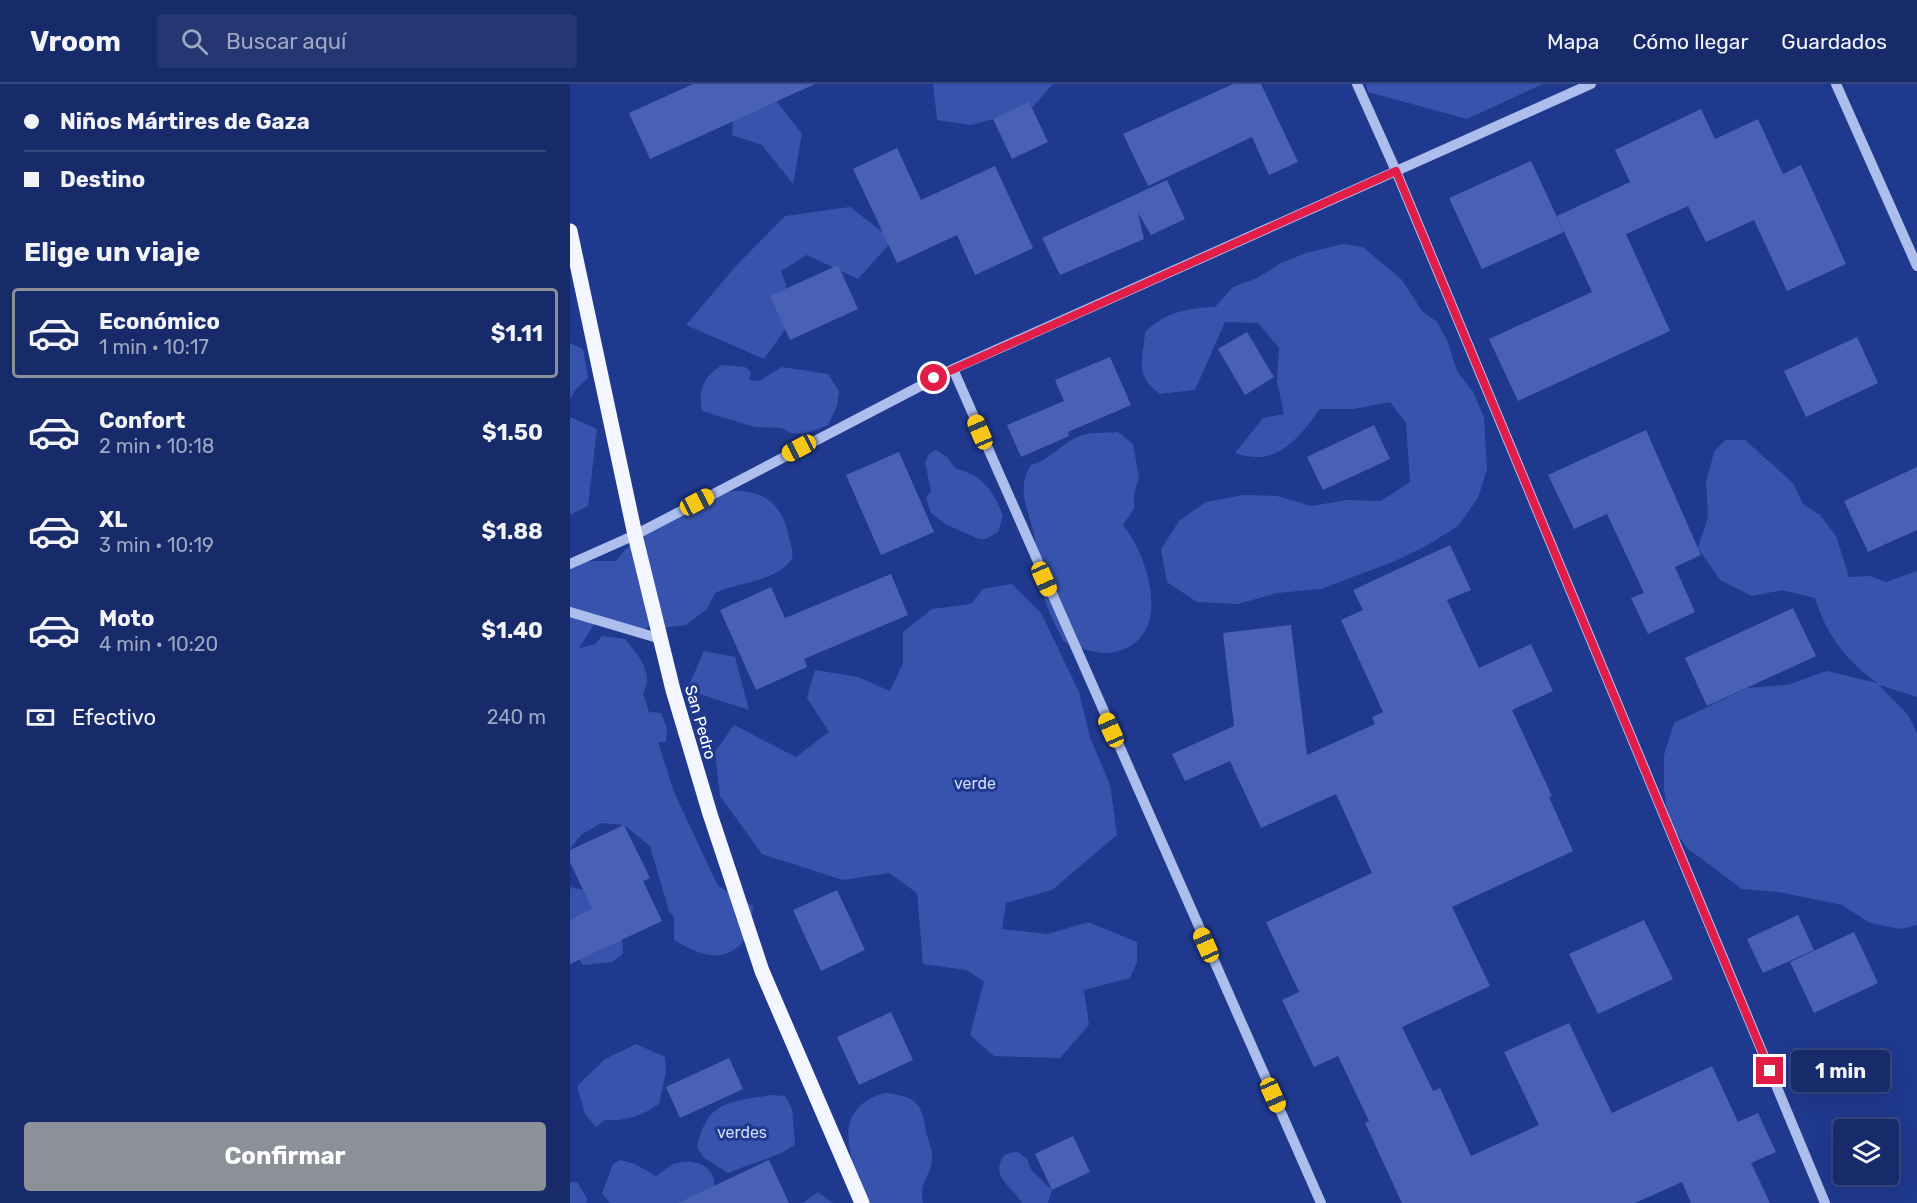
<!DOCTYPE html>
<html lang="es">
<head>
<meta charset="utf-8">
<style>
  :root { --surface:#172b6a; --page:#243772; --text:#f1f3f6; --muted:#9ea7c1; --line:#36477e; --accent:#8c9099 }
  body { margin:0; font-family:Rubik,sans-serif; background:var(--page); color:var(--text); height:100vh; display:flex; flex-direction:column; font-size:22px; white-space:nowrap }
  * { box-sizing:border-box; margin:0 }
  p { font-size:20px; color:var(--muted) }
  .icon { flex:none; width:33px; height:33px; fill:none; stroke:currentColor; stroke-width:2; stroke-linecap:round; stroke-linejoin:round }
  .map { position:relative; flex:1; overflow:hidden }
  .details { display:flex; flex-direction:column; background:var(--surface); width:570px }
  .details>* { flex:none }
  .guide { display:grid; align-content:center; height:132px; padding:0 24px; background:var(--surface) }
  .fabs { position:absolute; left:1263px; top:1035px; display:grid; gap:12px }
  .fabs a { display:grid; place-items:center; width:66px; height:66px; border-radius:6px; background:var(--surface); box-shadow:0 6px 24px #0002,0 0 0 2px var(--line); font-size:30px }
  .end { position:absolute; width:27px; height:27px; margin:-14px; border:8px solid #e11d48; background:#fff; box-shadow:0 0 0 3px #fff }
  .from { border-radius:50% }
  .bubble { position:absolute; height:42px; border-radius:6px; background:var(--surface); box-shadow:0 6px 24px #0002,0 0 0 2px var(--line); font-size:20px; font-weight:700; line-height:42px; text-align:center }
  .car { position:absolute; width:18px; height:36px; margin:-18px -9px; border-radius:8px; box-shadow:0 0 4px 2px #0007; background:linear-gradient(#f5c518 24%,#345 0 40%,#f5c518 0 76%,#345 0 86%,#f5c518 0) }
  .guide b { display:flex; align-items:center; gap:21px; height:57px; font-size:22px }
  .guide b+b { border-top:2px solid var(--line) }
  .guide i { width:15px; height:15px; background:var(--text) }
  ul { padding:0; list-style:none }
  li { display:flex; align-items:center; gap:18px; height:90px; margin:0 12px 9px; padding:0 12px; border:3px solid transparent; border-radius:6px }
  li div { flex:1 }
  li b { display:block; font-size:22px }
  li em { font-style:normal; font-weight:700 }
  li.current { border-color:var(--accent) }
  li>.icon { width:54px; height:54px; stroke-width:1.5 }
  h2 { padding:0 24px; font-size:27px; line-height:72px }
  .pay { display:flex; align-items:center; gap:15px; height:66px; padding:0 24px; font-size:22px }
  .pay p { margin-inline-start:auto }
  .cta { display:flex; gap:12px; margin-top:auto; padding:12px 24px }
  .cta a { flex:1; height:69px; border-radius:6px; background:var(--accent); color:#fff; font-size:24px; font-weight:700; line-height:69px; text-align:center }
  header { display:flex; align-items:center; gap:36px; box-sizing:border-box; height:84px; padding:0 30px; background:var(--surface); border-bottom:2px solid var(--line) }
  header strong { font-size:28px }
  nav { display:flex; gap:33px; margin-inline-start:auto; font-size:21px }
  .search { width:420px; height:54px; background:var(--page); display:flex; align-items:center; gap:15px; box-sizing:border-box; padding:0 21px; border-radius:6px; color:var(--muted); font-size:22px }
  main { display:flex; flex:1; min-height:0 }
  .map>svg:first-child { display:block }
</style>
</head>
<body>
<header>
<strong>Vroom</strong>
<div class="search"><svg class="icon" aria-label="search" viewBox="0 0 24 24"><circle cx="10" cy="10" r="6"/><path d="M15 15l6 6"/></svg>Buscar aquí</div>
<nav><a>Mapa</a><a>Cómo llegar</a><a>Guardados</a></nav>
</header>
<main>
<section class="details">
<div class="guide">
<b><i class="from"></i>Niños Mártires de Gaza</b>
<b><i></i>Destino</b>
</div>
<h2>Elige un viaje</h2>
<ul>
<li class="current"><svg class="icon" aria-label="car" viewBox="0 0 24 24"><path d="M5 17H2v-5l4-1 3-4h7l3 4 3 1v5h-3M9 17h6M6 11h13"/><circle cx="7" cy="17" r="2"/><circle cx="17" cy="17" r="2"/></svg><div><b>Económico</b><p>1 min · 10:17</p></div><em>$1.11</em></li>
<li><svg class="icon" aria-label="car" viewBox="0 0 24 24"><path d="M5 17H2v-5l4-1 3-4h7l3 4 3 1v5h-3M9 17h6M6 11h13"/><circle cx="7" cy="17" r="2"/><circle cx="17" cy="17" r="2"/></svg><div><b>Confort</b><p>2 min · 10:18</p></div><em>$1.50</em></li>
<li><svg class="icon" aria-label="car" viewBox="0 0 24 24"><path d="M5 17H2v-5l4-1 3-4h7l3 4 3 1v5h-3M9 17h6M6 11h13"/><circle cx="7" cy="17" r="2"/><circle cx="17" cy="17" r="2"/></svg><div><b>XL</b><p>3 min · 10:19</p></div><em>$1.88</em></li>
<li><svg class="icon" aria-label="car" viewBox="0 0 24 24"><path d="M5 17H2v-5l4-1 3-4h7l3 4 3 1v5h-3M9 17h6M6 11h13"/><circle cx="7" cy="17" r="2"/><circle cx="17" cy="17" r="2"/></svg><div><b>Moto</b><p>4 min · 10:20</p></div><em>$1.40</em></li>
</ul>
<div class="pay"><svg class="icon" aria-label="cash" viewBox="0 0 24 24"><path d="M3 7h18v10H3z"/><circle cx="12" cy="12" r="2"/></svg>Efectivo<p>240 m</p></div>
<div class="cta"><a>Confirmar</a></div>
</section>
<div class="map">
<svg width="1347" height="1119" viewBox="0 0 1347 1119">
  <rect width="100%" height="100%" fill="#1f398e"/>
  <path fill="#3753ad" d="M363,0h120l-22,25 -60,16 -34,-5z
    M796,0h177l-76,35 -99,-27z
    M201,10l31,40 -9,50 -31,-39 -30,-10 2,-32z
    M280,123l43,33 -35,39 -51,-24 -26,16 15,43 -32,45 -78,-34 49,-58 50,-51z
    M773,160l20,3 39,33 20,31 15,11 10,18 10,31 16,21 11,25 3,52 -9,29 -20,28 -32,20 -31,15 -74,28 -44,4 -39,11 -41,-2 -30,-20 -6,-33 18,-28 27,-19 38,-7 33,1 34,10 36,-6 34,1 29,-19 -4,-59 -16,-21 -36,7h-34c-22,30 -44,59 -85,44l28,-35 21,-4 -7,-32 2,-34 -21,-25 -33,-1 -30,68 -35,4c-26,-18 -17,-34 -15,-62 21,-20 42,-24 70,-25l18,-20 24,-9 24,-15 25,-10z
    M0,259l13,6 5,29 -13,12 -5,9z
    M152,281l23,2 6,5 -2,8 10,1 23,-14 46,7 11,17 -2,15 -9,19 -23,9 -14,-1 -10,-5 -26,-1 -53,-16c-4,-22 1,-34 20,-46z
    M0,333l27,12 -9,77 -18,9z
    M548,348l15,12 6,34 -5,16v15l-11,16c26,32 52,115 -9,127 -17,4 -34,-5 -50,-10 -14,-26 -26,-54 -29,-83 -1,-6 1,-13 0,-19 -4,-27 -21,-49 -4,-75 18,-4 33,-24 49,-29 12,-4 26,-3 38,-4z
    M1155,356h20l48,43 10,21 17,11 16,21 13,41 21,-1 16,6 31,-11v126l-38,-12 29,30 9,18v192l-16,4 -31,-6 -28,-18 -63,-13 -37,-3 -55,-41 -19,-27 -4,-33v-33l10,-32 73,-35 40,-3 40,-14 50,12c-32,-24 -50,-47 -62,-85l-33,-8 -30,6 -32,-16 -22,-32 10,-31 -2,-35 8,-30z
    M366,366l11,7 9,12c26,4 39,25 47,47l-5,16 -12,7h-7l-32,-14 -16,-12 -5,-15 5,-7 -6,-29 4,-8z
    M166,407c32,0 47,17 53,46 1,8 6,16 2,23 -16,22 -53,22 -76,33l-8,16 -21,16 -24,3 -11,-2 -11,5 -45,-8 -16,25 16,-4 7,-8 23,3c13,17 30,33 18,55l6,18 12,1 6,15 -1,14h-8l16,50 44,94 35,20c-1,9 -1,21 -5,28 -19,33 -48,22 -74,6v-23l-5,-6 -19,-65 -26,-21 -23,-2 -20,12 -11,14v-288h46c19,-26 50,-38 72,-61 18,0 29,-8 48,-9z
    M442,500l29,29 38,79 11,45 20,48 7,50 -65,55 -46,13 -4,26 46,5 40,-12 49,20v20l-7,16 -46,12 5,35 -29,33 -66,-2 -24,-21 14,-54 -18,-11 -43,-6 -6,-71 -28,-20 -46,7 -81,-26 -42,-58 -5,-44 19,-27 62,32 33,-25 -22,-34 8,-28 43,7 32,14 13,-28v-31l29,-23 39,-5 12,-15z
    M134,567l31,6 14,53 -62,-20z
    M0,803l27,6 25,41 1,20 -11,8 -29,3 -8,-12 -5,-1z
    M66,960l29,13 1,15 -7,32c-18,12 -32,17 -54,16l-9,7 -11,-13 -8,-28 28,-27z
    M315,1009c30,3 37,9 41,39 2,8 7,18 6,27 -1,20 -13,17 -9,44h-55c-16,-39 -42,-94 17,-110z
    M201,1011l14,1 7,13 3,36c-20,13 -45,19 -67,28l-24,-15 -7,-11c10,-47 33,-45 74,-52z
    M448,1068l9,7 4,11 21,20 -4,13h-26c-8,-14 -27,-23 -22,-40 4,-10 7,-10 18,-11z
    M50,1076l15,4 21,12c6,-4 13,-11 20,-13 29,-6 48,12 33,40h-99l-8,-10 11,-29z
    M0,1098h7l11,18 -2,3h-16z
    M248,1108l15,11h-30z"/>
  <path fill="#4861b5" d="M123,0h122l-165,75 -21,-46z
    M663,0h28l37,78 -29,13 -17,-38 -104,49 -25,-52z
    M459,18l19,40 -36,17 -19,-40z
    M1131,25l14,30 43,-20 25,55 18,-9 45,99 -59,27 -33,-71 -48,22 -18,-36 -62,28 44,97 -152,70 -29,-62 103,-47 -35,-76 73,-34 -15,-32z
    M327,64l24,52 74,-34 38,82 -58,27 -18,-40 -60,28 -44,-94z
    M961,77l33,71 -82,37 -33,-71z
    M597,96l18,39 -34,16 -13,-22 6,26 -84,36 -18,-37z
    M268,181l20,44 -68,31 -20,-44z
    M677,248l27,45 -29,18 -27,-46z
    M1287,253l21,46 -72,34 -22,-46z
    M540,273l21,48 -63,27 1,4 -48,21 -14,-32 57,-24 -9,-21z
    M804,341l16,34 -67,31 -16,-33z
    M1076,346l55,125 -26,12 20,45 -47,22 -17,-36 13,-5 -37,-79 -33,15 -26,-54z
    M329,368l35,80 -53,23 -35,-80z
    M1347,383v63l-49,22 -24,-51z
    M880,461l21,45 -24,10 32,68 52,-24 22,47 -41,19 40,86 -3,1 24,54 -121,56 38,79 -88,41 31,64 7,-3 31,68 68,-31 -35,-73 65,-29 43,90 100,-47 26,56 20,-9 18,39 -25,11 19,40h-79l-9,-21 -47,21h-233l-37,-80 4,-2 -31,-65 -24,11 -32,-67 17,-8 -33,-70 106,-49 -36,-79 -75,34 -31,-67 -45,20 -13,-27 62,-28 -11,-93 68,-8 16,130 68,-31 -3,-7 11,-5 -42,-92 22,-10 -10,-20z
    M321,490l17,41 -104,44 3,8 -51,23 -36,-80 51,-23 14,31z
    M1223,524l23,48 -109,50 -22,-48z
    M54,741l26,53 -7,3 19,40 -92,43v-44l22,-11 -22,-47v-12z
    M267,806l28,60 -44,21 -28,-61z
    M1228,831l16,35 -51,23 -16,-34z
    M1074,836l29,59 -75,35 -29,-60z
    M1284,848l24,51 -64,30 -24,-51z
    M321,928l22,48 -54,25 -22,-48z
    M159,974l14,31 -63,29 -14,-31z
    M503,1052l17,36 -38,18 -17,-36z
    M199,1076l20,43h-111z"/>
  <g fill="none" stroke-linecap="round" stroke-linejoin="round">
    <path stroke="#adbdec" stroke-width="10" d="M787,0l39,87 429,1032
      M1266,0l81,182
      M383,285l368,834
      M0,480l65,-29 318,-166 638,-285
      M0,528l91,27"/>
    <path stroke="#f3f5ff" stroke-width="15" d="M0,147l65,304 38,155 37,124 52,157 100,232"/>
  </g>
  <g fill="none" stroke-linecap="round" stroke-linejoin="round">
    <path stroke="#e11d48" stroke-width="8" d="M364,294l462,-207 374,900"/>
  </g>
  <g text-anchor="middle" stroke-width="6" stroke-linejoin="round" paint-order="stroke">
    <g font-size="16" fill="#fff" stroke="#1f398e">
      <text transform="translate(131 638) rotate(74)" y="6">San Pedro</text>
    </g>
    <g font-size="16" fill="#d3dcf9" stroke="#1f398e">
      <text x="405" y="705">verde</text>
      <text x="172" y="1054">verdes</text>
    </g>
  </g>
</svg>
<div class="fabs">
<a><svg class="icon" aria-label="layers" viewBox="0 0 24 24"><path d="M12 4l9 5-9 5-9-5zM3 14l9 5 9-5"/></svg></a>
</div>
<i class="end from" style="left:364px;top:294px"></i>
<i class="end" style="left:1200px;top:987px"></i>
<div class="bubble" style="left:1221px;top:966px;width:99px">1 min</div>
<i class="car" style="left:410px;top:348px;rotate:337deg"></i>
<i class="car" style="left:229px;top:364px;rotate:242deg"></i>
<i class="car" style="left:127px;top:418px;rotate:62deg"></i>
<i class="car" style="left:474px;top:495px;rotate:156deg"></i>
<i class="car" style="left:541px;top:646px;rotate:336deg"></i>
<i class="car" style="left:636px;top:861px;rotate:336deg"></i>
<i class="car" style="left:703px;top:1011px;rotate:156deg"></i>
</div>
</main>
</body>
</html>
